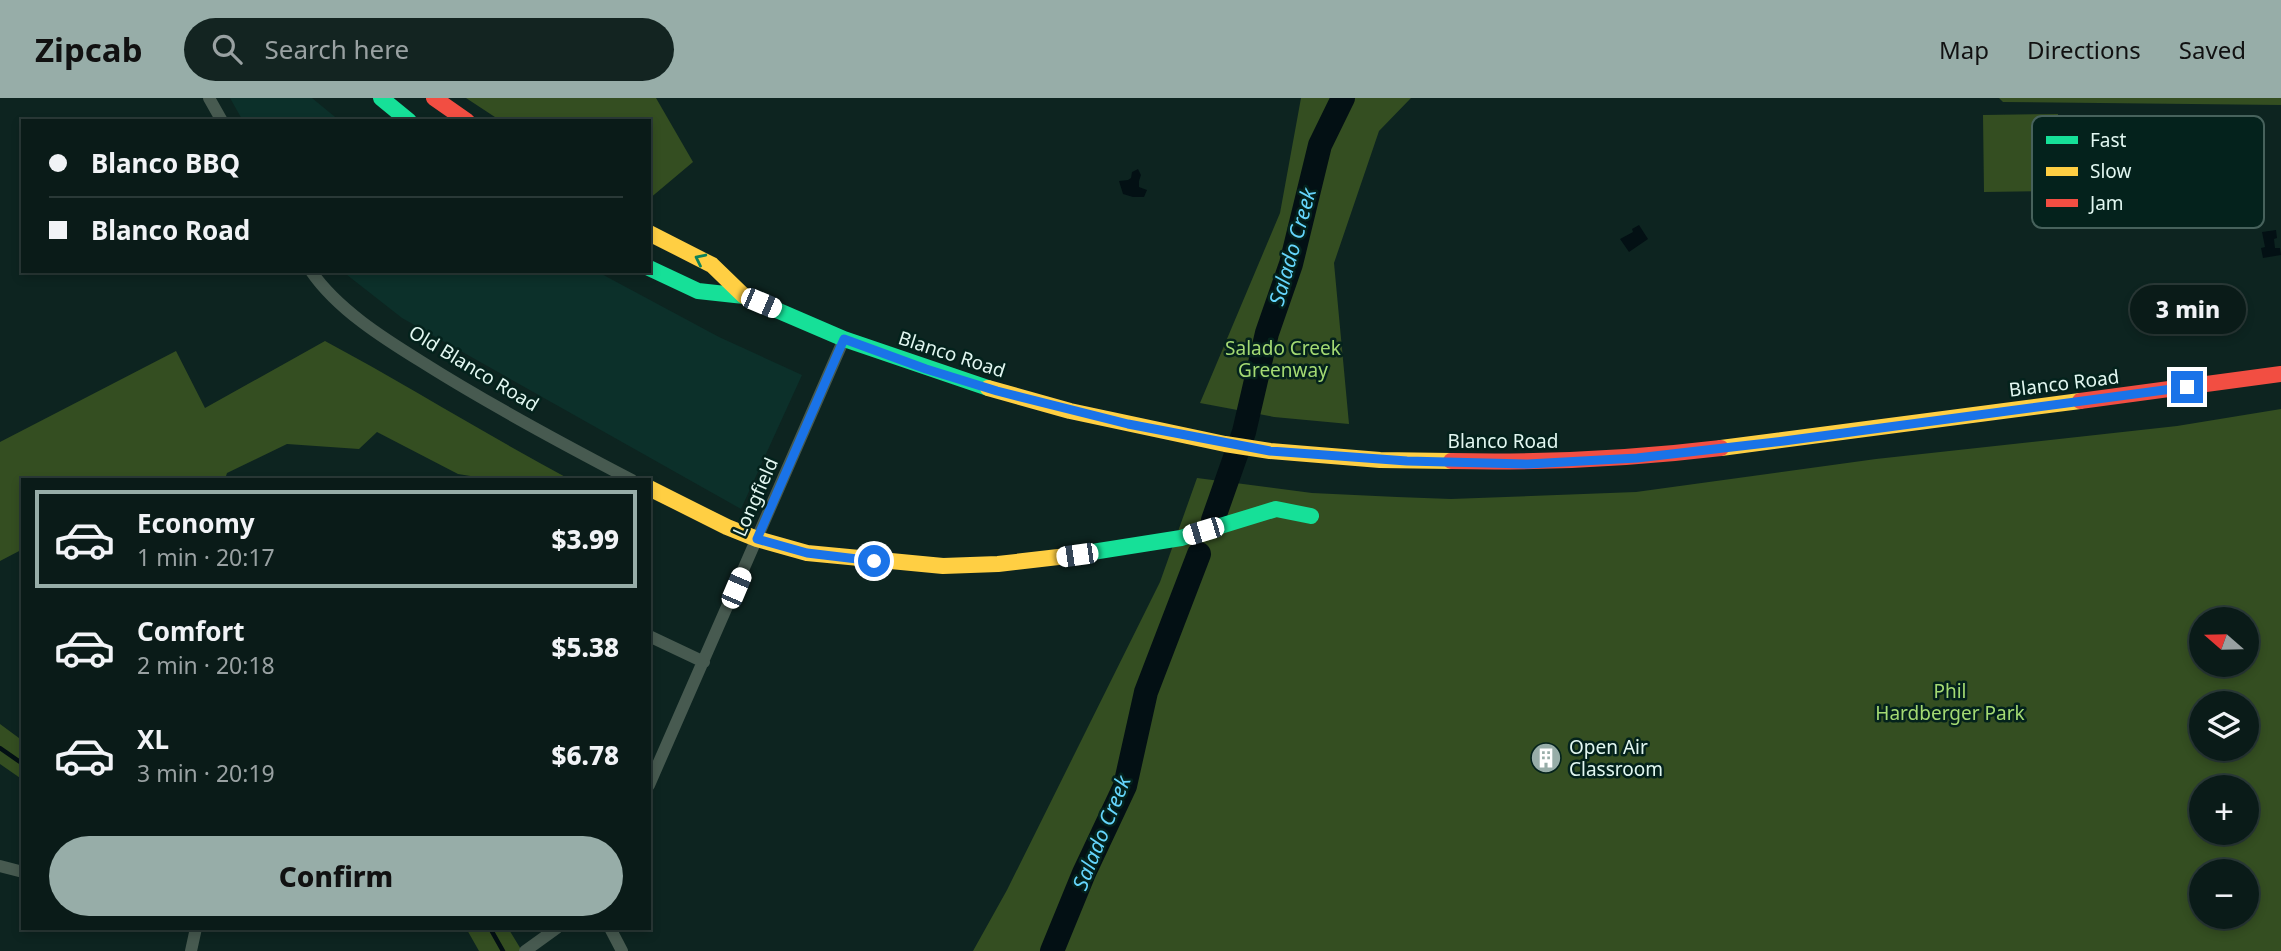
<!DOCTYPE html>
<html lang="en">
<head>
<meta charset="utf-8">
<style>
  :root { --surface:#0a1b18; --page:#132421; --text:#f1f3f6; --muted:#99a1a2; --line:#2a3937; --accent:#97ada8 }
  body { margin:0; font-family:"Noto Sans",sans-serif; background:var(--page); color:var(--text); height:100vh; display:flex; flex-direction:column; font-size:26px; white-space:nowrap }
  * { box-sizing:border-box; margin:0 }
  p { font-size:23px; color:var(--muted) }
  .icon { flex:none; width:38px; height:38px; fill:none; stroke:currentColor; stroke-width:2; stroke-linecap:round; stroke-linejoin:round }
  .map { position:relative; flex:1; overflow:hidden }
  .details { position:absolute; left:21px; top:380px; width:630px; height:452px; display:flex; flex-direction:column; background:var(--surface); border-radius:0px; box-shadow:0 4px 10px #0003,0 0 0 2px var(--line) }
  .details>* { flex:none }
  .guide { position:absolute; left:21px; top:21px; width:630px; height:154px; border-radius:0px; box-shadow:0 4px 10px #0003,0 0 0 2px var(--line); display:grid; align-content:center; height:154px; padding:0 28px; background:var(--surface) }
  .needle { width:46px; rotate:290deg }
  .buttons { position:absolute; left:2189px; top:509px; display:grid; gap:14px }
  .buttons a { display:grid; place-items:center; width:70px; height:70px; border-radius:50%; background:var(--surface); box-shadow:0 4px 10px #0003,0 0 0 2px var(--line); font-size:35px }
  .end { position:absolute; width:32px; height:32px; margin:-16px; border:9px solid #1a73e8; background:#fff; box-shadow:0 0 0 4px #fff }
  .from { border-radius:50% }
  .bubble { position:absolute; height:49px; border-radius:24px; background:var(--surface); box-shadow:0 4px 10px #0003,0 0 0 2px var(--line); font-size:23px; font-weight:800; line-height:49px; text-align:center }
  .car { position:absolute; width:21px; height:42px; margin:-21px -10px; border-radius:9px; box-shadow:0 0 5px 2px #0007; background:linear-gradient(#fff 24%,#345 0 40%,#fff 0 76%,#345 0 86%,#fff 0) }
  .guide b { display:flex; align-items:center; gap:24px; height:66px; font-size:26px }
  .guide b+b { border-top:2px solid var(--line) }
  .guide i { width:18px; height:18px; background:var(--text) }
  ul { padding:12px 0 0; list-style:none }
  li { display:flex; align-items:center; gap:21px; height:98px; margin:0 14px 10px; padding:0 14px; border:4px solid transparent; border-radius:0px }
  li div { flex:1 }
  li b { display:block; font-size:26px }
  li em { font-style:normal; font-weight:800 }
  li.on { border-color:var(--accent) }
  li>.icon { width:63px; height:63px; stroke-width:1.5 }
  .primary-button { display:flex; gap:14px; margin-top:auto; padding:14px 28px }
  .primary-button a { flex:1; height:80px; border-radius:42px; background:var(--accent); color:#111; font-size:28px; font-weight:800; line-height:80px; text-align:center }
  header { display:flex; align-items:center; gap:42px; box-sizing:border-box; height:98px; padding:0 35px; background:var(--accent); color:#111 }
  header strong { font-size:33px }
  nav { display:flex; gap:38px; margin-inline-start:auto; font-size:24px }
  .search { width:490px; height:63px; background:var(--page); display:flex; align-items:center; gap:18px; box-sizing:border-box; padding:0 24px; border-radius:38px; color:var(--muted); font-size:26px }
  .map>svg:first-child { display:block }
</style>
</head>
<body>
<header>
<strong>Zipcab</strong>
<div class="search"><svg class="icon" aria-label="search" viewBox="0 0 24 24"><circle cx="10" cy="10" r="6"/><path d="M15 15l6 6"/></svg>Search here</div>
<nav><a>Map</a><a>Directions</a><a>Saved</a></nav>
</header>
<div class="map">
<svg width="2281" height="853" viewBox="0 0 2281 853">
  <rect width="100%" height="100%" fill="#0d2420"/>
  <path fill="#0c302a" d="M230,0h82l28,23h-97z
    M342,173h254l123,66 83,38 -61,134 -339,-191z"/>
  <path fill="#344e21" fill-rule="evenodd" d="M466,0h190l37,64 -44,37v-78h-148z
    M1301,0h110l-32,33 -45,132 15,161 -75,-7 -74,-14 80,-190z
    M1999,0h282v7l-278,-3z
    M2058,16l1,77 -75,1 -1,-77z
    M325,243c82,44 162,94 244,138h-80l-31,-5 -81,-42 -18,17 -72,-5 -60,29 -2,6 -202,1v69l-23,12v-119l176,-91 29,57z
    M2281,311v542h-1308l34,-61 153,-308 37,-104 115,15 85,4 54,2 185,-7 240,-33 301,-33zM2202,522h45v45h-45zM2202,606h45v45h-45zM2202,690h45v45h-45zM2202,774h45v45h-45z
    M0,626l23,17v39l-23,-16z
    M466,830h42l14,23h-43z"/>
  <path fill="#031014" d="M1138,71l3,6 -2,6v6l8,3 -3,7h-11l-10,-3 -4,-13 9,-1 3,-2 1,-6z
    M1639,127l9,14 -19,13 -9,-13 13,-7 -1,-3z
    M2276,132l1,8 -3,1 1,9h5l1,7 -18,3 -2,-10 4,-1 -3,-15z"/>
  <g fill="none" stroke-linecap="round" stroke-linejoin="round">
    <path stroke="#031014" stroke-width="4.5" d="M0,650l23,16
      M490,830l13,23"/>
    <path stroke="#031014" stroke-width="24" d="M1213,422l31,-88 23,-99 24,-69 29,-119 23,-47
      M1052,853l32,-78 41,-87 21,-94 53,-138"/>
    <path stroke="#475a50" stroke-width="12" d="M209,0l13,23
      M311,173c26,38 72,67 111,91 68,43 139,81 210,118
      M649,538l55,26
      M649,687l195,-446
      M0,768l23,6
      M610,830l12,23
      M191,853l5,-23
      M525,853l32,-23"/>
    <path stroke="#16e098" stroke-width="16" d="M381,0l28,23
      M649,170l49,23 46,5 100,43 144,49
      M1067,458l114,-18 95,-29 35,7"/>
    <path stroke="#ffcf43" stroke-width="16" d="M649,135l63,32 32,31
      M988,290l82,23 155,33 45,7 110,9 71,1
      M1721,350l359,-47
      M649,390l78,39 30,12 50,14 136,13 55,-2 69,-8"/>
    <path stroke="#f24e42" stroke-width="16" d="M434,0l33,23
      M2080,303l201,-27
      M1451,363c92,2 179,-2 270,-13"/>
  </g>
  <defs><path id="oneway-chevron" d="M-2-3.5L2.5 0L-2 3.5" fill="none" stroke-width="1.6" stroke-linecap="round" stroke-linejoin="round" transform="scale(1.75)"/></defs>
  <use stroke="#0d815a" href="#oneway-chevron" transform="translate(700 161) rotate(-154)"/>
  <g fill="none" stroke-linecap="round" stroke-linejoin="round">
    <path stroke="#1a73e8" stroke-width="9" d="M874,463l-67,-8 -50,-14 87,-200 82,30 71,22 131,33 142,27 137,10 121,3 109,-6 147,-17 403,-54"/>
  </g>
  <defs>
    <g id="building-disc" transform="scale(1.575)"><circle r="9.5" fill="#97ada8" stroke="#04221c"/><path d="M-4-6H4V6H1V3H-1V6H-4ZM-2.5-4.3h1.7v1.8h-1.7ZM.8-4.3h1.7v1.8H.8ZM-2.5-1h1.7V.8h-1.7ZM.8-1h1.7V.8H.8Z" fill="#fff"/></g>
  </defs>
  <g fill-rule="evenodd">
    <use href="#building-disc" x="1546" y="660"/>
  </g>
  <g text-anchor="middle" stroke-width="5" stroke-linejoin="round" paint-order="stroke">
    <g font-size="19" fill="#a4da73" stroke="#04221c">
      <text x="1283" y="257">Salado Creek<tspan x="1283" dy="22">Greenway</tspan></text>
      <text x="1950" y="600">Phil<tspan x="1950" dy="22">Hardberger Park</tspan></text>
    </g>
    <g font-size="19" fill="#e2f7f1" stroke="#04221c">
      <text transform="translate(952 256) rotate(18)" y="7">Blanco Road</text>
      <text transform="translate(474 270) rotate(31)" y="7">Old Blanco Road</text>
      <text transform="translate(2064 285) rotate(-7)" y="7">Blanco Road</text>
      <text x="1503" y="350">Blanco Road</text>
      <text transform="translate(755 399) rotate(-66)" y="7">Longfield</text>
    </g>
    <g font-size="19" fill="#e2f7f1" stroke="#04221c" text-anchor="start">
      <text x="1569" y="656">Open Air<tspan x="1569" dy="22">Classroom</tspan></text>
    </g>
    <g font-size="21" font-style="italic" fill="#65d5fc" stroke="#04221c">
      <text transform="translate(1293 149) rotate(-74)" y="7">Salado Creek</text>
      <text transform="translate(1102 735) rotate(-68)" y="7">Salado Creek</text>
    </g>
  </g>
  <rect x="2032" y="18" width="232" height="112" rx="10" fill="#04221c" stroke="#47625c" stroke-width="2"/>
  <rect x="2046" y="38" width="32" height="8" fill="#16e098"/>
  <rect x="2046" y="69" width="32" height="9" fill="#ffcf43"/>
  <rect x="2046" y="101" width="32" height="8" fill="#f24e42"/>
  <g font-size="19" fill="#e2f7f1">
    <text x="2090" y="49">Fast</text>
    <text x="2090" y="80">Slow</text>
    <text x="2090" y="112">Jam</text>
  </g>
</svg>
<div class="buttons">
<a><svg class="needle" viewBox="-14 -14 28 28"><path d="M0-13l5 13h-10z" fill="#e53935"/><path d="M0 13l5-13h-10z" fill="#99a1a2"/></svg></a>
<a><svg class="icon" aria-label="layers" viewBox="0 0 24 24"><path d="M12 4l9 5-9 5-9-5zM3 14l9 5 9-5"/></svg></a>
<a>+</a>
<a>−</a>
</div>
<i class="end from" style="left:874px;top:463px"></i>
<i class="end" style="left:2187px;top:289px"></i>
<div class="bubble" style="left:2130px;top:187px;width:116px">3 min</div>
<i class="car" style="left:761px;top:205px;rotate:113deg"></i>
<i class="car" style="left:1203px;top:433px;rotate:253deg"></i>
<i class="car" style="left:1077px;top:457px;rotate:262deg"></i>
<i class="car" style="left:736px;top:490px;rotate:23deg"></i>
<div class="guide">
<b><i class="from"></i>Blanco BBQ</b>
<b><i></i>Blanco Road</b>
</div>
<section class="details">
<ul>
<li class="on"><svg class="icon" aria-label="car" viewBox="0 0 24 24"><path d="M5 17H2v-5l4-1 3-4h7l3 4 3 1v5h-3M9 17h6M6 11h13"/><circle cx="7" cy="17" r="2"/><circle cx="17" cy="17" r="2"/></svg><div><b>Economy</b><p>1 min · 20:17</p></div><em>$3.99</em></li>
<li><svg class="icon" aria-label="car" viewBox="0 0 24 24"><path d="M5 17H2v-5l4-1 3-4h7l3 4 3 1v5h-3M9 17h6M6 11h13"/><circle cx="7" cy="17" r="2"/><circle cx="17" cy="17" r="2"/></svg><div><b>Comfort</b><p>2 min · 20:18</p></div><em>$5.38</em></li>
<li><svg class="icon" aria-label="car" viewBox="0 0 24 24"><path d="M5 17H2v-5l4-1 3-4h7l3 4 3 1v5h-3M9 17h6M6 11h13"/><circle cx="7" cy="17" r="2"/><circle cx="17" cy="17" r="2"/></svg><div><b>XL</b><p>3 min · 20:19</p></div><em>$6.78</em></li>
</ul>
<div class="primary-button"><a>Confirm</a></div>
</section>
</div>
</body>
</html>
